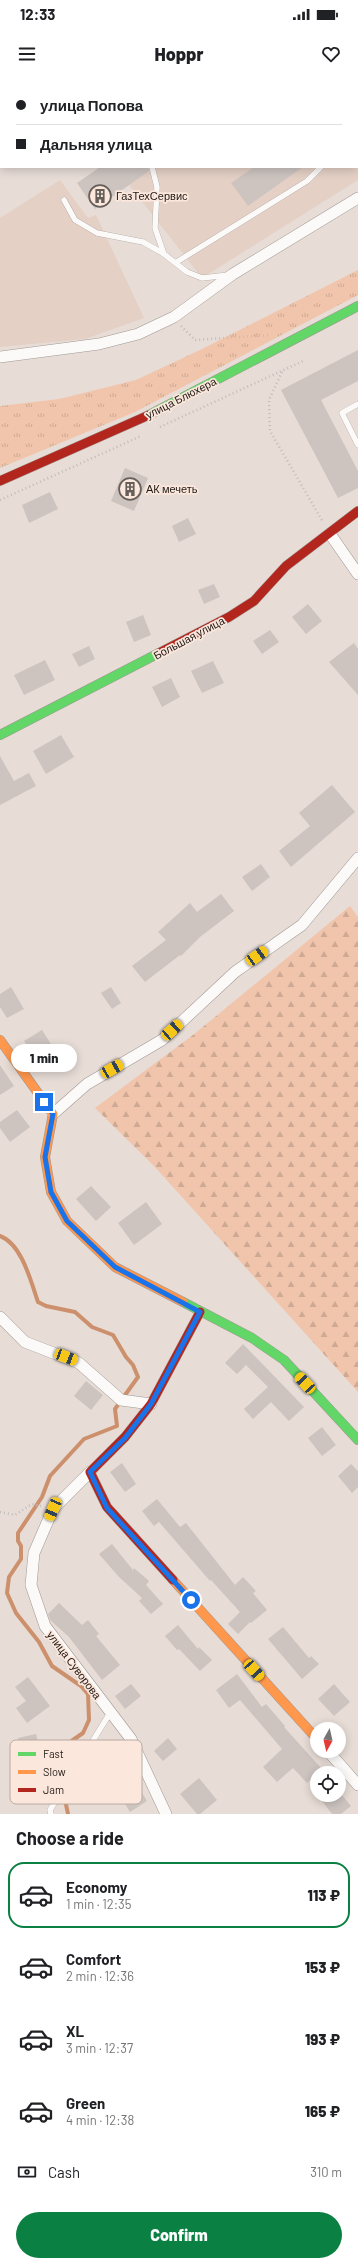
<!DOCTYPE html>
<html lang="en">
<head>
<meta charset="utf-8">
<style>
  :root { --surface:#fff; --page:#f6f6f6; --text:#202124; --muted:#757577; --line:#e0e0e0; --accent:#0b8043 }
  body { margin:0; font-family:Barlow,sans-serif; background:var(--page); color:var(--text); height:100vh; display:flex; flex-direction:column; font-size:15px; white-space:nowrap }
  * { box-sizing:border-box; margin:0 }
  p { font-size:13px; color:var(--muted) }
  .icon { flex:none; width:22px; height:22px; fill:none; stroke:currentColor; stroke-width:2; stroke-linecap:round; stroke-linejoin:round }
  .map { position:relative; height:1734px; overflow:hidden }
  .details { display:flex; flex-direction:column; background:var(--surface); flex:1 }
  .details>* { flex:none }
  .top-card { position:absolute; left:0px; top:0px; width:358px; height:88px; box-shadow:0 2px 10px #0003; display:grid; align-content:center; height:88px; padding:0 16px; background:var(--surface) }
  .needle { width:26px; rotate:188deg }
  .buttons { position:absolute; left:310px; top:1642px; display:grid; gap:8px }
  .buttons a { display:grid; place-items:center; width:36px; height:36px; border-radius:50%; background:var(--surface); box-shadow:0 2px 10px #0003; font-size:20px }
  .end { position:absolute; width:18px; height:18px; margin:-9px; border:5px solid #1a73e8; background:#fff; box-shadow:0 0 0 2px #fff }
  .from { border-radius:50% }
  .bubble { position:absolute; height:28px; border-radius:14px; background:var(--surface); box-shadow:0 2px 10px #0003; font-size:13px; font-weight:800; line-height:28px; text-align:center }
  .car { position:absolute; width:12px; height:24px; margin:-12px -6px; border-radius:5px; box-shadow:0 0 3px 1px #0007; background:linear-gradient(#f5c518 24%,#345 0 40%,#f5c518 0 76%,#345 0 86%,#f5c518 0) }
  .top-card b { display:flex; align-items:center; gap:14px; height:38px; font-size:15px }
  .top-card b+b { border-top:1px solid var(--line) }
  .top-card i { width:10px; height:10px; background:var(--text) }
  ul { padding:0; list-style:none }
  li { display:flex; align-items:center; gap:12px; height:66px; margin:0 8px 6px; padding:0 8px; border:2px solid transparent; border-radius:16px }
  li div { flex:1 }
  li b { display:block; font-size:15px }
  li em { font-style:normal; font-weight:800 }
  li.on { border-color:var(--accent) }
  li>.icon { width:36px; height:36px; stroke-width:1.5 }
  h2 { padding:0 16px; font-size:18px; line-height:48px }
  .pay { display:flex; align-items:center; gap:10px; height:44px; padding:0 16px; font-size:15px }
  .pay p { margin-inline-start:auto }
  .cta { display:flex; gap:8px; margin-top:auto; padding:8px 16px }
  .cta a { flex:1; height:46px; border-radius:24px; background:var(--accent); color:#fff; font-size:16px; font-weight:800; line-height:46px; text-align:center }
  .status { display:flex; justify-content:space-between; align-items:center; height:28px; padding:0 20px; background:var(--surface); direction:ltr }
  .status svg { height:11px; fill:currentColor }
  header { display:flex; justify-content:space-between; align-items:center; height:52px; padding:0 16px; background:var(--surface); font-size:18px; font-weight:800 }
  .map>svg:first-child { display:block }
</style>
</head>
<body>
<div class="status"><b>12:33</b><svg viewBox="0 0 49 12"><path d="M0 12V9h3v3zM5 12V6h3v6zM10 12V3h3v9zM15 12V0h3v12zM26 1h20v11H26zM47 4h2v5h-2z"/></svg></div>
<header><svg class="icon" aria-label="menu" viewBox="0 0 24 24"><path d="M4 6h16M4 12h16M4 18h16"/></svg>Hoppr<svg class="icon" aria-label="heart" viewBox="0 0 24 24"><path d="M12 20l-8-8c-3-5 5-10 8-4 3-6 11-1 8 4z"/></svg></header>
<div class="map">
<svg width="358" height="1734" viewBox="0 0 358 1734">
  <defs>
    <pattern id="grass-tufts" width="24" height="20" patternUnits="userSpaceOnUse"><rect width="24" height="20" fill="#f1c5ac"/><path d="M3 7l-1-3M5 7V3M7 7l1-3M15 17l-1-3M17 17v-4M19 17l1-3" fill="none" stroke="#cea993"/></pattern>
    <pattern id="forest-firs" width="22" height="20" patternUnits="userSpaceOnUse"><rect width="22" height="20" fill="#f1c5ac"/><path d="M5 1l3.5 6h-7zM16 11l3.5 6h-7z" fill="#cea993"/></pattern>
  </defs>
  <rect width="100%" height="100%" fill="#e7dcd6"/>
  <path fill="#e4d0c5" d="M0,0h358v100l-156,98 -87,-111h242v-86h-356l-1,30z
    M60,100l28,38 8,-3 48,103 -59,21 -85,8v-129z"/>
  <path fill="url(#grass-tufts)" d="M358,190v25l-223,117 -135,56v-62l59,-7 77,-19 66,-31z"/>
  <path fill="url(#forest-firs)" d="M350,826l8,11v475l-204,-226 -59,-58 98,-73z"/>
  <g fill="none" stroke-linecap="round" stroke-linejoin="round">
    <path stroke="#cc906c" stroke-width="4" d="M0,1156c22,8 31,46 38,66l8,4 29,6 17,15 21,8 13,22 7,8 5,12 -23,32 2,17 -33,13 -34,37 -8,21 -24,36v8l3,5v13l-12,18 -2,16 9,20 23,29 13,24 29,20 7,8 1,26 -6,13 -23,16 1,32 7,33"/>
  </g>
  <path fill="#cdc4c0" d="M100,87h48l1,4 -54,38 -18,-26z
    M254,87h49l-55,39 -17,-23z
    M358,270v31l-37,19 37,71v17l-20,10 -57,-108z
    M125,388l23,10 -14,33 -23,-10z
    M50,412l8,17 -29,14 -7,-18z
    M188,438l8,16 -17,8 -7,-16z
    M214,504l6,13 -16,7 -6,-14z
    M308,524l14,17 -16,13 -14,-17z
    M143,535l8,20 -17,7 -8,-20z
    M270,550l9,12 -17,12 -9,-13z
    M354,563l4,6v46l-29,-33z
    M89,566l6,13 -16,8 -7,-13z
    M45,580l10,20 -31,15 -10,-20z
    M213,581l11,22 -22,10 -11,-22z
    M171,598l9,19 -18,10 -10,-20z
    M61,655l13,22 -28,17 -13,-23z
    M0,676l14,25 15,-8 7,13 -36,19z
    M332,705l23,27 -64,55 -12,-16 31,-25 -11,-13z
    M261,784l9,13 -18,14 -10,-14z
    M221,814l13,17 -34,26 -19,19 -1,-1 -35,27 -13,-16 34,-26 -8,-8 32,-29 7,9z
    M11,907l13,22 -17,9 -7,-11v-13z
    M111,907l10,16 -9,6 -11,-16z
    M42,950l14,22 -18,11 -14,-22z
    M0,985l14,21 -14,9z
    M17,1030l13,17 -20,15 -10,-14v-6z
    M91,1106l20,21 -15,14 -20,-22z
    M146,1122l16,22 -28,21 -16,-22z
    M243,1264l61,63 -15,14 -18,-19 -18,17 -9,-10 24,-22 -22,-22 -9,9 -12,-11z
    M86,1301l17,14 -12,15 -17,-14z
    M322,1347l14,18 -14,11 -14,-18z
    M122,1383l14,21 -11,8 -15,-20z
    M351,1384l7,7v16l-6,6 -14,-17z
    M157,1419l23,28 6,-4 49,62 8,-8 13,14 -3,2 14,17 -16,13 -1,-1 -12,12 -10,-10 12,-12 -29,-32 -1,1 -51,-59 -5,4 -12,-15z
    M112,1464l21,26 1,-2 15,13 -3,4 17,19 -12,10 -12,-13 3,-3 -23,-21 -20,-23z
    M59,1523l23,22 6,-5 11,14 -3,2 24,29 -18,15 -33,-43 -19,-17 -2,-6z
    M178,1545l20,24 1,-2 13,13 -12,11 -21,-22 -2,1 -12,-14z
    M283,1547l26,31 2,-2 8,8 -17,15 -34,-40z
    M237,1594l25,33 4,-3 19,22 -1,1 38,42 -15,14 -14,-15 -16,14 -14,-15 19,-18 -42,-49 -11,8 -13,-18z
    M28,1597l22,29 -23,17 -11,-15 10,-7 -11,-14z
    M131,1604l10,12 -16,13 -10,-13z
    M334,1604l16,18 -16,14 -16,-17z
    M36,1654l6,25 -17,5 -7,-26z
    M168,1658l9,11 -14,12 -9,-10z
    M199,1698l18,22 -17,14h-3l-17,-20z
    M139,1708l8,13 -17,11 -8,-13z
    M331,1715h11l9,11 -10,8h-9l-10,-13z"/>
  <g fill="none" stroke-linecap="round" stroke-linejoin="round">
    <g stroke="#a09893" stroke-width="6">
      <path id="lane" d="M15,0l1,1
        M177,1l1,-1
        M357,52l1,-1
        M152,87l5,20 -2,41 9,26 23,18 15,6 27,-3
        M64,120l11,20 22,13 46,9 21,12
        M175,183l132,-82 14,-14
        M358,324l-16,9 16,32
        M51,1734l-1,-4 60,-97"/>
    </g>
    <g stroke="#a09893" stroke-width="12">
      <path id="street" d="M0,277l99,-13 39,-10 36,-17 59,-43 125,-76
        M330,454l28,40
        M53,1034l34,-30 75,-44 73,-68 67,-47 56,-67
        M0,1237l25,25 54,21 42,37 30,4
        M90,1392l-37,37 -19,44 -3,32 14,41 86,113 35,75
        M328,1671l30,34"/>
    </g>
    <g stroke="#a09893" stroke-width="10">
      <path id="fast" d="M149,335l209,-109
        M0,655l159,-82
        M183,1222l69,36 32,22 74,80"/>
    </g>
    <g stroke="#a09893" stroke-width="10">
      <path id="slow" d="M0,960l53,74 -8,43 6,35 16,29 48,46 68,35
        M173,1500l144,159"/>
    </g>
    <g stroke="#a09893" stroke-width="10">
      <path id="jam" d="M0,401l149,-66
        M159,573l70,-36 25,-16 32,-35 72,-55
        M173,1500l-66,-73 -17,-35 35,-35 26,-33 49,-92"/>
    </g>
    <path stroke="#c1bdba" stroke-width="2.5" stroke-dasharray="1 3" stroke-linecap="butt" d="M181,246l14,14 75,-5
      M282,292l-13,28 1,31 53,91
      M160,347l143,-66
      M0,420l141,-64
      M0,1432l15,3 17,-11 9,2"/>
    <use href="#lane" stroke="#fbfaf9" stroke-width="5.5"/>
    <use href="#street" stroke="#fbfaf9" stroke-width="11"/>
    <use href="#fast" stroke="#63d668" stroke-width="9"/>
    <use href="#slow" stroke="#ff974d" stroke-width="9"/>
    <use href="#jam" stroke="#b3261e" stroke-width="9"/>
  </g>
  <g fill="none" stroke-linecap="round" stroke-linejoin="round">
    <path stroke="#1a73e8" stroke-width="5" d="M44,1022l9,12 -8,43 6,35 16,29 48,46 85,45 -49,92 -26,34 -35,34 17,36 84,92"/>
  </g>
  <defs>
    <g id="building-ring" transform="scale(1.15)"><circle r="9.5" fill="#fbe7dc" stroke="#665e59" stroke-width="1.5"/><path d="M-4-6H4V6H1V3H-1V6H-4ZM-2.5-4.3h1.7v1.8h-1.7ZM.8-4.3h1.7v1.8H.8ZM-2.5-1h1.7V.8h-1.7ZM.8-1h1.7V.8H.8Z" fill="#665e59"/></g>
  </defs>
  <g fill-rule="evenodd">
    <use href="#building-ring" x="100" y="116"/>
    <use href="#building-ring" x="130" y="409"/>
  </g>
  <g text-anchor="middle" stroke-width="3.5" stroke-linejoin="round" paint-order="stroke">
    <g font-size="11" fill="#211a16" stroke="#fbe7dc" text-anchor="start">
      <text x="116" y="120">ГазТехСервис</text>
      <text x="146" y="413">АК мечеть</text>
    </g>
    <g font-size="11" fill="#211a16" stroke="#fbe7dc">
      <text transform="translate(181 318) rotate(-27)" y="4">улица Блюхера</text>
      <text transform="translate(189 558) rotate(-28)" y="4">Большая улица</text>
      <text transform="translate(74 1585) rotate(53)" y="4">улица Суворова</text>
    </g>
  </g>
  <rect x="10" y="1660" width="132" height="64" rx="6" fill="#fbe7dc" stroke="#baaaa1" stroke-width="1"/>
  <rect x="18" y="1672" width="18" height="4" fill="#63d668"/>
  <rect x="18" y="1690" width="18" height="4" fill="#ff974d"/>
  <rect x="18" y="1708" width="18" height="4" fill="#b3261e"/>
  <g font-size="11" fill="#211a16">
    <text x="43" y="1678">Fast</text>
    <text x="43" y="1696">Slow</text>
    <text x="43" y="1714">Jam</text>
  </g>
</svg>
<div class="buttons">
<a><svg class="needle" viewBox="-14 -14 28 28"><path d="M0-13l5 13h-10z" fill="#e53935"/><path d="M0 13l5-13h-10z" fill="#757577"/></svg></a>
<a><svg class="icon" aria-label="locate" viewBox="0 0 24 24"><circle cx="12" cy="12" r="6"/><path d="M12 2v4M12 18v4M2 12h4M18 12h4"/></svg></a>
</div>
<i class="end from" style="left:191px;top:1520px"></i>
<i class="end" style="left:44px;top:1022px"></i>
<div class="bubble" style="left:11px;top:964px;width:66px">1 min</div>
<i class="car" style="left:257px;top:876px;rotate:55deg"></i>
<i class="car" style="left:172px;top:950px;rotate:48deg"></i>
<i class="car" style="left:112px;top:989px;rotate:60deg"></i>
<i class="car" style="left:66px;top:1277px;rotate:111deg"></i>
<i class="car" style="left:305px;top:1303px;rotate:317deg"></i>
<i class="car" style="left:53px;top:1429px;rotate:203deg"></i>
<i class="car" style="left:254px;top:1590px;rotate:138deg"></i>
<div class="top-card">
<b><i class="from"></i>улица Попова</b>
<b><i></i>Дальняя улица</b>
</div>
</div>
<section class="details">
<h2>Choose a ride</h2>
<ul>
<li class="on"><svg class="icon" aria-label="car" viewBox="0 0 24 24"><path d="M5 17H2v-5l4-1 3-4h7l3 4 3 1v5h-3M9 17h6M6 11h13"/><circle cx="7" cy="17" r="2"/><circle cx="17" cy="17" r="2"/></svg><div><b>Economy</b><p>1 min · 12:35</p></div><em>113 ₽</em></li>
<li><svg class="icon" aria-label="car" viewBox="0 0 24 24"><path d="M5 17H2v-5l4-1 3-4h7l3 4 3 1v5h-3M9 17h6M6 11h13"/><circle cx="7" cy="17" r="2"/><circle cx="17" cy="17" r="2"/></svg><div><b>Comfort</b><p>2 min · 12:36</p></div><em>153 ₽</em></li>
<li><svg class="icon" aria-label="car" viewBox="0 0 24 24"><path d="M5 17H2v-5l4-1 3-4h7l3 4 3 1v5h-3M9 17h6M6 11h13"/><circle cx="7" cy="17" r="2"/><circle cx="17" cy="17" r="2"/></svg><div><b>XL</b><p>3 min · 12:37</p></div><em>193 ₽</em></li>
<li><svg class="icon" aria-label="car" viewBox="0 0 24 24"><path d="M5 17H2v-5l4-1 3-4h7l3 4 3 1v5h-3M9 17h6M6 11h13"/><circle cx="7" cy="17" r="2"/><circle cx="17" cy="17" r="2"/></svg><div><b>Green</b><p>4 min · 12:38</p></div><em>165 ₽</em></li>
</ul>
<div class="pay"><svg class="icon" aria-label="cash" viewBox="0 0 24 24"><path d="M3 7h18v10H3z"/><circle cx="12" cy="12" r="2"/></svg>Cash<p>310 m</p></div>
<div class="cta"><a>Confirm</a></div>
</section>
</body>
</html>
